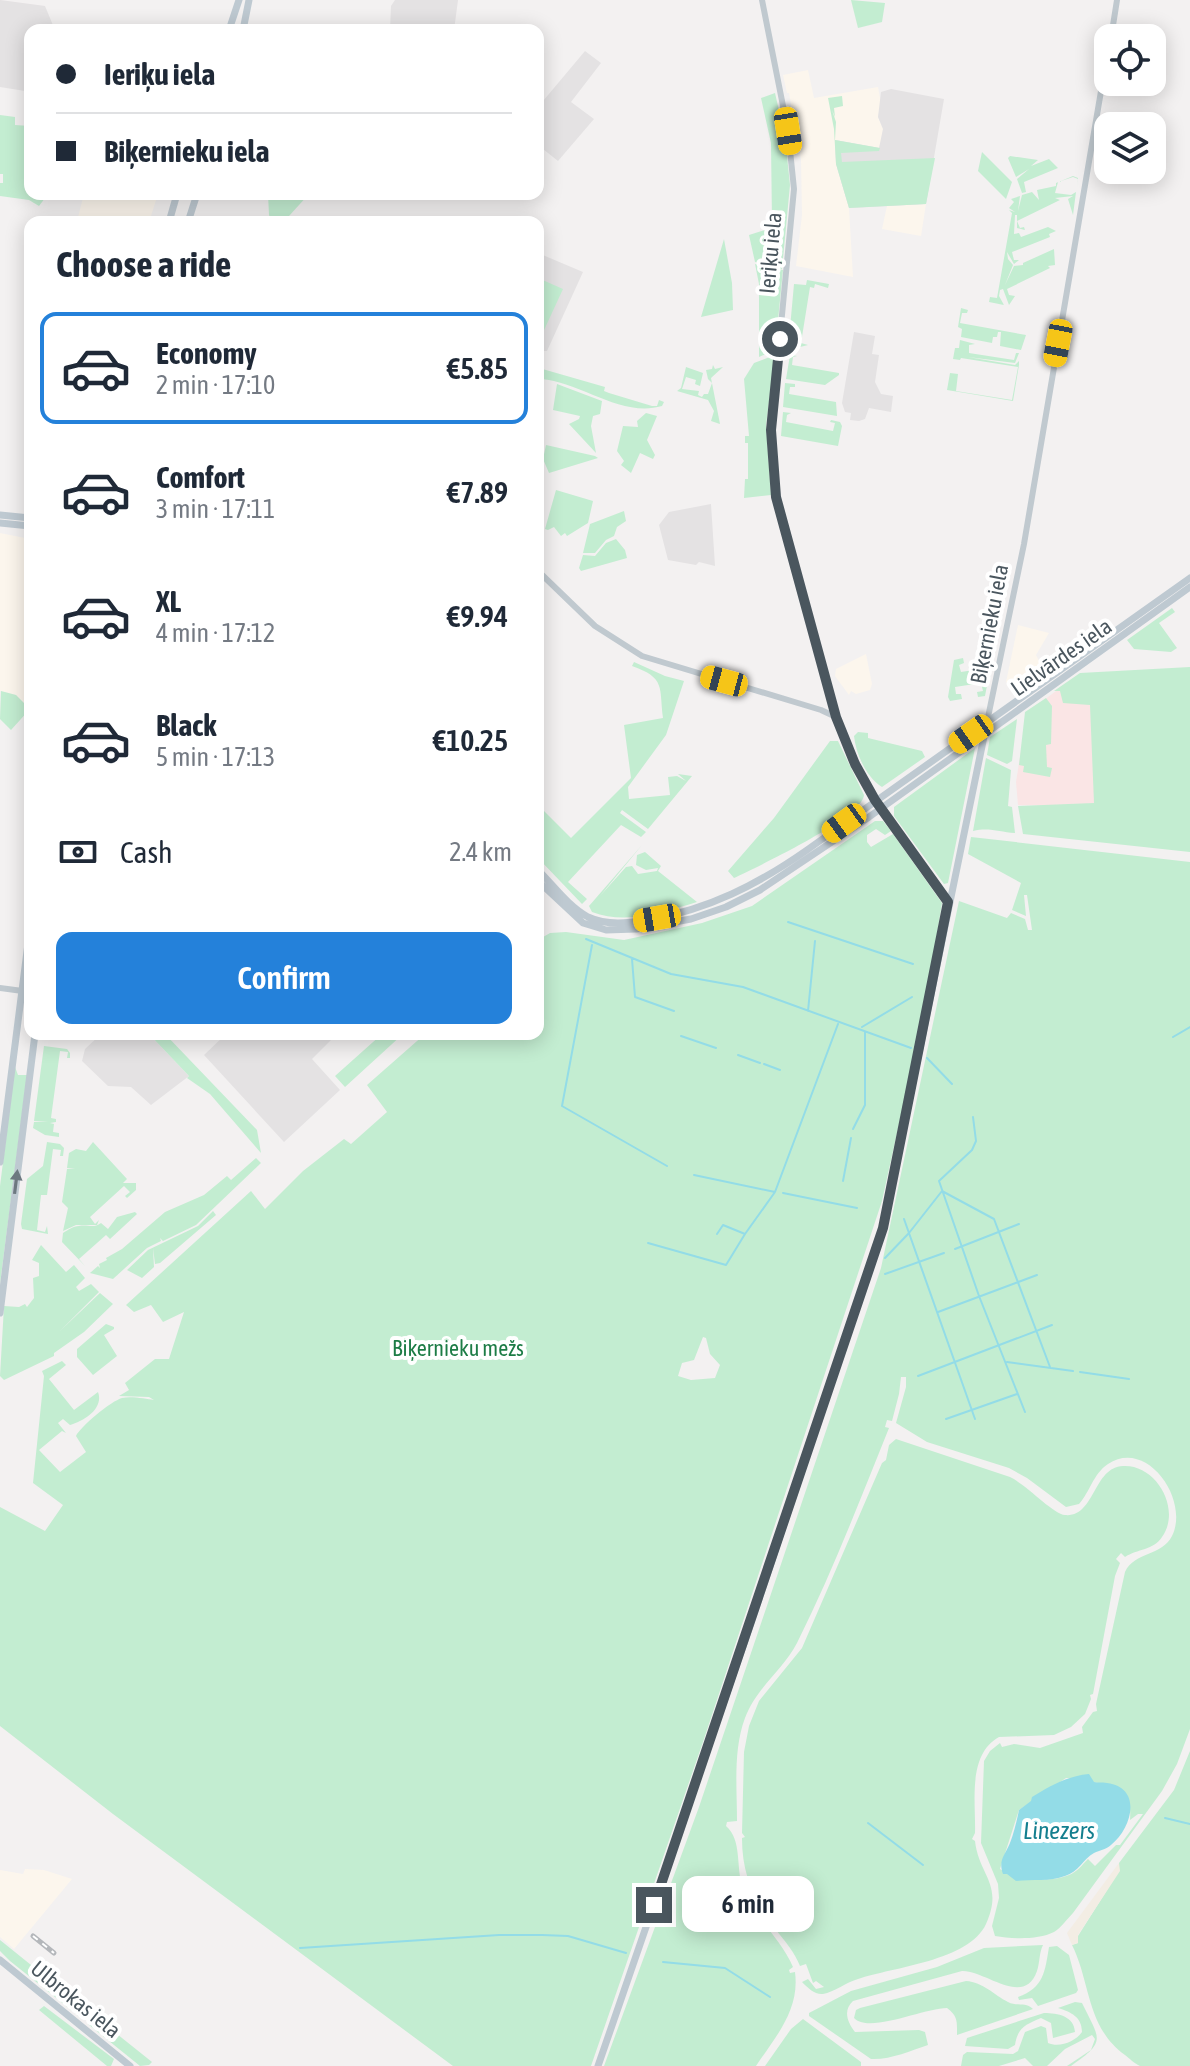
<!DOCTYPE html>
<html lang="en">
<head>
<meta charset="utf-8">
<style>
  :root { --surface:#fff; --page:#f6f6f7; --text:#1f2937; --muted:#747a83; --line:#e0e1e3; --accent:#2481da }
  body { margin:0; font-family:"Asap Condensed",sans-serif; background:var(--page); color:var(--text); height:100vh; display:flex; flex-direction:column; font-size:30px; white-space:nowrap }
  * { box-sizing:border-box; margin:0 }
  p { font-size:26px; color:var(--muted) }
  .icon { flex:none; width:44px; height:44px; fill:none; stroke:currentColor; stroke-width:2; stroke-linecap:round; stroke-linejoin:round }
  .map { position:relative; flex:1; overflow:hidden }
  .sheet { position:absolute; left:24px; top:216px; width:520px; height:824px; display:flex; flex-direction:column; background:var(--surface); border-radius:16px; box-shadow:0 4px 20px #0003 }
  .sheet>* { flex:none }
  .hud { position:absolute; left:24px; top:24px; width:520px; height:176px; border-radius:16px; box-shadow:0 4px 20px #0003; display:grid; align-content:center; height:176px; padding:0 32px; background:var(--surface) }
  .buttons { position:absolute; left:1094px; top:24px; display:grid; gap:16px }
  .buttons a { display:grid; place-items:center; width:72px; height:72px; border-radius:16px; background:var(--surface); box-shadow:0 4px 20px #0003; font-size:40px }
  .end { position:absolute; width:36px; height:36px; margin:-18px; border:10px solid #4a565e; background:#fff; box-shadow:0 0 0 4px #fff }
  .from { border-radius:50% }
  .bubble { position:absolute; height:56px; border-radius:16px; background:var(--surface); box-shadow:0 4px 20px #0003; font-size:26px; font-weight:600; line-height:56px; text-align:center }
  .car { position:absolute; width:24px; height:48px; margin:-24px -12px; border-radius:10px; box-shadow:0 0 6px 2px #0007; background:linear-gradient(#f5c518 24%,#345 0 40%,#f5c518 0 76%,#345 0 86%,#f5c518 0) }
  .hud b { display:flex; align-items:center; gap:28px; height:76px; font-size:30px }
  .hud b+b { border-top:2px solid var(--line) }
  .hud i { width:20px; height:20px; background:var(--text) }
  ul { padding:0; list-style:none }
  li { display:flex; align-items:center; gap:24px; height:112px; margin:0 16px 12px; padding:0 16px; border:4px solid transparent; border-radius:16px }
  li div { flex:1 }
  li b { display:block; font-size:30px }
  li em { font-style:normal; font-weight:600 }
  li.active { border-color:var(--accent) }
  li>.icon { width:72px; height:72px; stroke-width:1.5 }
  h2 { padding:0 32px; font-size:36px; line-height:96px }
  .pay { display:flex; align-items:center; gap:20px; height:88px; padding:0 32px; font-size:30px }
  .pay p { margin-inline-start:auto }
  .button { display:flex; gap:16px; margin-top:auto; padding:16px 32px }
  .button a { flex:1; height:92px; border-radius:16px; background:var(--accent); color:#fff; font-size:32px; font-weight:600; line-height:92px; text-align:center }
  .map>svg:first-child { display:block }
</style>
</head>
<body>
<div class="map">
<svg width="1190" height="2066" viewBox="0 0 1190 2066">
  <rect width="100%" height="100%" fill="#f3f1f1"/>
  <path fill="#fcf6ed" d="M808,70l6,28 64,-11 3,16 -3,14 5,12 -3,19 -44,-8v24l13,44 4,69 -57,-11 6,-51 -1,-56 -12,-66h-2l-4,-18z
    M84,194l27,2 47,-2 -9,28 -72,-1z
    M926,204l-5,32 -39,-7 5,-23z
    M0,533l30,6v170l-14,-14 -16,-4z
    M1018,625l31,8 -13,22 9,17 -25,19 -14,-9z
    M866,654l6,30 -2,6 -14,4 -5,-3 -2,4 -14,-19 1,-7z
    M25,1869l19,1 28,9 -58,70 -14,-12v-67l23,4z"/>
  <path fill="#e4e2e3" d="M0,0l45,6 10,24h-25v53l-5,8 -25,-4z
    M395,0h63l-4,30h-64l1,-24z
    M585,51l16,12 -30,39 23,17 -36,42 -20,-16v-38z
    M891,89l53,10 -18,105 -77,4 -13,-44 -1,-24 44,8 4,-19 -5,-12 3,-25z
    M538,253l45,19 -36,79h-9z
    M854,332l21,4 -3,18 7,1 -4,27 6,12 12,2 -2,16 -22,-4 -4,11 -6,2 -9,-1 1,-7 -6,-1 -3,-9z
    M711,504l4,62 -16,-4 -3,3 -28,-5 -9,-35 10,-13z
    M101,1034h48l40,42 -38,29 -20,-18 -23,-1 -26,-25 3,-12z
    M226,1034h111l-25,25 28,31 -56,52 -80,-87z"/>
  <path fill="#fae5e5" d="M1130,673l-31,133 -81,-1 -2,-23 11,-69 33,-25z"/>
  <path fill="#c3edd1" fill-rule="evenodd" d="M851,0l34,3 -3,19 -24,6z
    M775,93l10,44 5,48 -8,84 -27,-7 -6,-27 19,-6 4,-6 -1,-80 -10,-45z
    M842,96l1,10 -9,2 1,9 -3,-7 4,12 -1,18 45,8 -1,3 -38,2 1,9 93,-4 -9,46 -77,4 -13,-44 -2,-35 -6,-31z
    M0,115l15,2v8l15,1v68h18l-9,12 -10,-6 -29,-4v-13h3v-9h-3z
    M982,152l30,30 -6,17 -28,-28z
    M1010,156l28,4 -7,6 18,-7 9,9 -34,14 2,10 -4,1 -5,-14 12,-10 -13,8 -8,-19z
    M1073,176l5,2 -1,11 1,-10 -5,-2 -15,5 -3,11 16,2 5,-3 -3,23 -5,-16 5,-3 -18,2 5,2 -43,21 3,7 4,-1 1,3 -8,-2v-13h-2l-1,19 5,-1 2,4 27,-10 8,4 -7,3 1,3 -38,15 2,8h5l-5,4 -7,-12 1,7 5,6 -8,20 9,-19 9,-1v-2l31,-14 1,16 -7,1 2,2 -43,21 2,6 6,1 -6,9 -6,-16 -3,1 -1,6 5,9 -15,-3 1,-5 7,1 15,-85 -3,-3 6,2 -6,-4 5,-6 -3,-3 9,-3 -2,15 4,-16 10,-3 7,8 -2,-10 19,-4v-3z
    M268,194h41l-20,22v6h-17l-3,-7z
    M724,239l8,44 1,27 -32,7z
    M755,264l28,6 -8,80 -16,7v-73z
    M538,278l25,11 -24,52h-1z
    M807,280l22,4 -1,4 -13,-4 -1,4 -4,-1 -9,56 7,2 -20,5 6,-66 12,1z
    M961,308l7,2 -1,3h-5l-2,10 66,12 -5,15 -21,-4 1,-14h-3l-1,5h-4l-1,6 -31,-6 1,-8 -4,-2z
    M960,340l15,4 -6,1v8l45,7 2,-7h3l-4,10 -47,-6 47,8 4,-4v4l-6,36 -66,-11 3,-17 8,1 -2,17 56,9 6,-33 -57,-9 -1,2 -7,-1 2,-11h4z
    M775,355l-9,70 5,70 -27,3 1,-19h3v-36h-3v-7h4l-5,-57 10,-16z
    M790,355l7,1 -4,1 -1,8 47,8v2l-14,10 -39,-6z
    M713,365l2,4 8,-2 -12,11 9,46 -9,-3 3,-10 -6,-11 -31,-9 4,-3 5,-21 17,6 -3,13 -5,-2 1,-4 -10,-3 -4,12 17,2 -1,4 4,2 2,-3h4l4,-11 -4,-4 -2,-9 6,-1z
    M539,368l66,19 -1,4 5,2 43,13h5l2,-6 5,2 -2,4c-41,12 -81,-24 -121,-27z
    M785,383l10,1v3h-5l-1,7 47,8 1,14 -54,-9z
    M557,384l45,17 -2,13 -7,2 -2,10 5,27 -27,-29 10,-5 1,-3 -27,-6z
    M783,412l8,1 -4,2 -1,7 47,9 2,-8 -5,-1 1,-2 9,2 2,4 -4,20 -57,-10z
    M646,413l11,3 -10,24 8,15 -2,4 -13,-6 -9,20 -10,-8 3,-4 -7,-10 6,-25 15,1 -1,-6z
    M546,445l49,11 3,2 -49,15 -6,-14z
    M556,490l37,11 -5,22 -21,13 -2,-3 -4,3 -7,-9 -6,3 -3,-1z
    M624,511l2,10 -9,6 -3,9 -8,4 -11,13h-12l7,-29z
    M616,539l9,11 2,8 -46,13 -2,-3 4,-13 12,1 11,-13z
    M1172,608l3,4 -16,11 18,25 -6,4 -37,-3 -7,-9z
    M993,654l-8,42 -7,1 -1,-5 6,-1 -2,-8 -26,4 1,7h5l1,5 -12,2 -2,-4 6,-37 9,-2 1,5 -5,2 2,7 26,-4 -1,-8 -6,1 -1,-5z
    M634,662l31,14 19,5 -18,54 -38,52 1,12 41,-4 -2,-18 9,-1 9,5 -8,-7 14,2 -44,53 -26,-19 -2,3 26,19 -5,5 -20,-12 -53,57 19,17 -5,5 -44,-46v-53l33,33 60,-60 -7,-53 39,-7c-4,-31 3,-40 -31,-52z
    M1190,667v185l-167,-18 -5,-28 76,-3 -4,-98 -27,-2 -3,-12h-6l26,-18z
    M1,691l15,4 14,14 -19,21 -11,-11z
    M1046,698l6,8 -1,38 -5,1 1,22 5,1 -2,9 -27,-5 1,-6 -5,-1 6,-53z
    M1017,719l-5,42 -5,3 -20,-9 3,-18z
    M858,732l10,1v5l54,13 3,6 -43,30c-16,-10 -26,-33 -28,-51z
    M830,741h8l26,54c-1,22 -107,72 -130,83l-6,-7 46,-53z
    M975,748l-27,135 -4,1 -50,-68v-9z
    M986,758l25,12 -3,36 4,1 3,26c-16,-1 -26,-6 -42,-2z
    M875,821h8l8,10 -6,4 -9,-6 -9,6v7l4,5 22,-13 49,69 -16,98 -44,200 -178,538 -113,327h-138l-340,-252 -113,-88v-219l45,24 18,-26 -30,-22 11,-107 -2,-5 20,-10 4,4 -17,14 25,31 24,-18c6,16 -13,29 -28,33l-7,-6 -5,4 8,10 -4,-2 -23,19 21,22 26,-20 -10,-16c4,-9 35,-35 46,-38 10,-2 24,1 32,2l-5,-3 -30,-1 10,-6 -4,-7 30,-24h14l15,-47 -21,10 -12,-17 -17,7 -8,-7 125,-114 14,18 38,-38 41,-32 7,5 36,-32 -20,-27 58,-51h113v-94l12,-7 16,-1 58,8 78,-17 50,-17zM703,1337l3,1 4,16 10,11 -5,13 -24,2 -13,-4 4,-13 12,-3z
    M971,837l219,25v867l-13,35 -15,27 -89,122c-6,6 -12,15 -19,19 -16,8 -42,7 -59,4l-3,-10 7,-28 -1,-14 -17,-41 3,-82 6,-10 10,-8 2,4 12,-3 26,4 43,-15 -1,-6 11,-15 4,-1 -1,-7 29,-132c9,-20 37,-16 47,-36 18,-36 -25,-98 -64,-72 -15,10 -18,28 -29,40l-13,3 -39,-29 -18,-10 -82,-26 -31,-19 10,-36v-10h-5l-2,17 -7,27 -5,-1 -2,7 4,1c-29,72 -57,145 -92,215 -14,27 -41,45 -52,75 -12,32 -8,70 -8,103l-10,1 -1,4c16,14 10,40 16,59 10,31 38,52 51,82l-4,3 1,3 5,-1c5,38 -19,64 -39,94h-152l95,-259 182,-539 78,-367 48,17 4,-5 14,6 3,11h4l-5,-35h-3l2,21 -14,-6 9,-27 -53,-29zM1066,1778c12,1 22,3 32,5 24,4 34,10 32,37l8,-6h5l-23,31h-4l-21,21 -7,-7c-6,6 -11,13 -19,16 -19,8 -53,5 -69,-6l19,-59z
    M642,845l-42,51 26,-29 6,-1 6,8 19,-3 1,-3 -12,2 -10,-5 1,-10 8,-3 16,14 -3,5 39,31c-33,10 -71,23 -105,10l-3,-6z
    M149,1034h16l92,96 4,23 -51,-59 -23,-16 2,-2z
    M382,1034h21l-58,53 -10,-11z
    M44,1046l23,3 3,4v5h-3l1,-6 -8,-1 -9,67 5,1v3l-6,1 4,1 -1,8 6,1v4l-14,-2 -12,-7 1,-6h14l-14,-1z
    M15,1067l3,8h9l-27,209v-98z
    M47,1142l13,2 4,4 -1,8h-3l1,-6 -8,-1 -6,46h-6l-4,35 8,2 2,-6 1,8 -26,-5 -1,-5 6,-45 16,-13z
    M93,1142l34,37 -4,4h13v7l-9,8 -2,-2 5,-4 -6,-6 -34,31 5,7 4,-4 -2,5h-21l-13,6 5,-23 -6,-6 5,-33h8l-8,-1 2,-15 7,-4 10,2z
    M256,1158l5,5 -65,62 -33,16 -3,-3 1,3 -14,7 -34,31 -23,-6 8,-7 2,2 -1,-4 8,-4 -1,-2 16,-9 43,-37 39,-17 23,-19 4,4z
    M213,1211l3,4 -56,48 -5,1 -2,-16 1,19 -12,11 -15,-8 21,-20 50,-24z
    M135,1212l2,2 -27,25 -4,-4 -27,24 6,7 -23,-24 1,-9c5,-3 10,-7 16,-7 9,-2 14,3 22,-3l7,6 9,-12z
    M41,1245l25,27 8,-7 11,13 -9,9 3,4 12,-7 8,8 -39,39 40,-38 13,11 -29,28 -30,21v3l-50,24 -4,-4 4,-70 15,1 6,-3 2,3 7,-9 -1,-20 6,-2v-13l-7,-3z
    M106,1324l8,3v2l-10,6 13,21 -24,19 -16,-18v-8z
    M896,1439l114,38c17,8 43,37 55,38 30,3 28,-48 58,-49 33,-2 59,43 39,71 -8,13 -25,12 -37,20l-4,-4 -5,6 4,4 -5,13 -22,118 -3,1 1,4 -6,15 -14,13 -17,8 -55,2c-32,18 -23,65 -24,96l-3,6 3,2c4,35 29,43 11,83 -17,37 -93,43 -128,55 -11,3 -24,13 -35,15 -8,1 -15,-6 -21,-12l6,-3 8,10 8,-2 -8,-6 -3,2 -7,-19 -6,2c-5,-13 -15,-25 -24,-36 -22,-30 -34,-55 -34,-92l3,-1 -3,-4 2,-81 5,-26 10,-25 43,-53 80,-185 4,-3 3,-15z
    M1190,1751v315c-13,0 -39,0 -50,0 -5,-2 -11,-8 -15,-11 -39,-28 -34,-72 -53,-110l6,-2v-7l41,-65v-8l55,-73z
    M0,1940l87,70 2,1 -5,6h-4l-70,-56 -10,-10z
    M1043,1945c-4,8 -3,17 -6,26 -13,37 -52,-1 -75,0l-109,30c-10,9 -6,21 2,31l64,-2 6,2 3,13c-18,6 -38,15 -57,14l-62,-43v-3l42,-22 86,-24 47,-19z
    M1057,1946l12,9 9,35 -2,3 -38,13 -6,-8 -13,2 -1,-3c26,-9 27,-26 31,-50z
    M966,1981c17,1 28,14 42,21 9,5 17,-1 25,7l-76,26c0,-13 1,-19 -10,-27 -23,0 -78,26 -93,10l2,-8 4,-2z
    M1075,2002l7,1c18,37 25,38 -11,63h-4l24,-16 4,-11 -3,-4 -27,14 -18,17h-14l-8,-8 -26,8h-38l2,-11 4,-3 46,2 5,-3 7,-19 16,-6 5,2 2,15c11,5 27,-1 34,-11 0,-15 -11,-20 -24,-24z
    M44,2006l70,53 -3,7h-4l-68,-56z
    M1044,2013c14,0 30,3 31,19l-22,6 -2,-15 -10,-5c-16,7 -23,9 -26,27l-7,4 -43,-3 2,-8z
    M92,2014l60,48 -3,3 -9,1 -52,-42v-5z
    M803,2019l58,43v4h-96l26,-37z"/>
  <path fill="#f3ede4" d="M1119,1863l1,8 -42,64v8l-6,2 -5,-12z"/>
  <path fill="#93dce7" d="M1089,1774l5,8c4,1 8,0 13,1 36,5 25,45 4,62 -6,5 -11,5 -17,8 -11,6 -15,19 -29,23 -15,6 -33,3 -49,5l-9,-7h-4c-5,-14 2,-19 7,-31 4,-10 7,-23 9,-33l12,-9 1,-4c18,-11 35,-21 57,-23z"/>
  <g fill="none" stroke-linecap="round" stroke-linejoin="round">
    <path stroke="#93dce7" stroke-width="2" d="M788,922l125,42
      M586,939l85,35 72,13 168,61
      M592,945l-30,161 105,60
      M632,959l3,38 39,14
      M808,1011l7,-70
      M862,1027l50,-30
      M681,1036l35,12
      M1173,1037l17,-10
      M738,1055l22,8
      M927,1058l25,26
      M764,1064l16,6
      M973,1117l3,24 -4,9 -33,31 40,115 46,116
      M853,1129l12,-24v-73
      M694,1175l81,17
      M843,1181l8,-43
      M783,1193l74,15
      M904,1219l71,200
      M745,1234l30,-42 63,-168
      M648,1243l78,22 19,-31 -22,-9 -6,9
      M955,1249l64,-25
      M885,1258l24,-25 33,-42 52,28 56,148
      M885,1274l59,-21
      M938,1312l99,-37
      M1007,1362l66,9
      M1080,1372l49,7
      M918,1376l134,-51
      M946,1419l71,-25
      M1165,1818l25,6
      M868,1823l55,42
      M300,1948l199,-13h43l26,1 58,17
      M663,1962l62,6 45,29"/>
    <path stroke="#c0c9cf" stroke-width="6" d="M762,0l26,131 6,58 -23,241 5,67 60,220 19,47 25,44 68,94
      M1111,38l6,-38
      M538,571l57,55 47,30 179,54 15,7
      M987,722l37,-178 84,-494
      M0,988l30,4"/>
    <path stroke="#bec9d1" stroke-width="7" d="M229,30l10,-30
      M243,30l6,-30
      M169,222l8,-28
      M188,222l9,-28
      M0,515l30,3
      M0,523l30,3
      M538,870c15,15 31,37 50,47 19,9 41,6 61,3 60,-11 108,-35 158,-70l383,-272
      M538,881l45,42 23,7 30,-1 55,-10 35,-12 34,-17 109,-73 321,-230
      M0,1162l30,-234
      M0,1313l35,-279
      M0,1960l130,106
      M598,2066l152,-440 133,-398 104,-506"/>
    <g stroke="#b4b7bb" stroke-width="5">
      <path id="rail" d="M33,1936l21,17"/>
    </g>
    <use href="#rail" stroke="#fff" stroke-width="2" stroke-dasharray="6" stroke-linecap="butt"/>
  </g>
  <defs><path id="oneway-solid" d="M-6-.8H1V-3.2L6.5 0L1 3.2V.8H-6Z" transform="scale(2)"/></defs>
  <use fill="#6d7880" href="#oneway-solid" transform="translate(16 1182) rotate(-83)"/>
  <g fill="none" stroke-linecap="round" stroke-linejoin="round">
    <path stroke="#4a565e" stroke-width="10" d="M654,1905l229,-677 65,-326 -73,-102 -20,-36 -19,-47 -60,-220 -5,-67 9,-91"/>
  </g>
  <g text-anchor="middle" stroke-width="8" stroke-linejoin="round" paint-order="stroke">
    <g font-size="22" fill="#4a565e" stroke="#fff">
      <text transform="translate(770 253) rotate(-85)" y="8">Ieriķu iela</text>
      <text transform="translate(989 624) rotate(-79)" y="8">Biķernieku iela</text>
      <text transform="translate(1061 657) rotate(-35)" y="8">Lielvārdes iela</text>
      <text transform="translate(76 1999) rotate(39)" y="8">Ulbrokas iela</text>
    </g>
    <g font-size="22" fill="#1d7c46" stroke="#fff">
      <text x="458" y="1356">Biķernieku mežs</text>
    </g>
    <g font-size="24" font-style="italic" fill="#147f8f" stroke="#fff">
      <text x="1059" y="1839">Linezers</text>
    </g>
  </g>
</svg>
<div class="buttons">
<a><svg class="icon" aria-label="locate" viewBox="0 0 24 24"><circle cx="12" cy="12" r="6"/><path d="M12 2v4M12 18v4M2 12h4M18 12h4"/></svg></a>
<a><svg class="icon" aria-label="layers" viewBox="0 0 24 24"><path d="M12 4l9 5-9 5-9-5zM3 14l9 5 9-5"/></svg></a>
</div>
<i class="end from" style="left:780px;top:339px"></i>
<i class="end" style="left:654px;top:1905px"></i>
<div class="bubble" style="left:682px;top:1876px;width:132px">6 min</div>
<i class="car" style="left:788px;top:131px;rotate:171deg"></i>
<i class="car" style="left:1058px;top:343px;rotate:191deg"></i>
<i class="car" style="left:724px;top:681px;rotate:285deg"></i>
<i class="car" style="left:971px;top:734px;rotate:235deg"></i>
<i class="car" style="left:844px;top:823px;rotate:234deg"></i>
<i class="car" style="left:657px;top:918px;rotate:260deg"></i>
<div class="hud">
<b><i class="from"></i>Ieriķu iela</b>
<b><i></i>Biķernieku iela</b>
</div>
<section class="sheet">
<h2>Choose a ride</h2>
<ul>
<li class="active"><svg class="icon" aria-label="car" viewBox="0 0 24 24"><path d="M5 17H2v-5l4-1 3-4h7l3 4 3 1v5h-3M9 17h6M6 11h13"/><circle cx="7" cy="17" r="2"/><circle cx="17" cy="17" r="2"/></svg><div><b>Economy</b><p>2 min · 17:10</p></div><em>€5.85</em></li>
<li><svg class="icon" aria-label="car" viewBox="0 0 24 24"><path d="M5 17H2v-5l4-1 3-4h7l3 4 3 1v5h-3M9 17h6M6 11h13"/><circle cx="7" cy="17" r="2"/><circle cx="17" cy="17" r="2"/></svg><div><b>Comfort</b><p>3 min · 17:11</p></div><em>€7.89</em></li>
<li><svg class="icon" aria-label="car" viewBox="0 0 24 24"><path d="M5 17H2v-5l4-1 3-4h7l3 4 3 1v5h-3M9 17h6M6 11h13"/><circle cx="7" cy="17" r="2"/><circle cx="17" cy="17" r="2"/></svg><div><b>XL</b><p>4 min · 17:12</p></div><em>€9.94</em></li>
<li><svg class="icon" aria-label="car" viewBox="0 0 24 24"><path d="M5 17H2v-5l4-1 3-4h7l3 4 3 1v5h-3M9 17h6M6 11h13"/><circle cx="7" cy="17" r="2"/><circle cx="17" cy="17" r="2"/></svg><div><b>Black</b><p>5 min · 17:13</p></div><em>€10.25</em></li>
</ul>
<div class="pay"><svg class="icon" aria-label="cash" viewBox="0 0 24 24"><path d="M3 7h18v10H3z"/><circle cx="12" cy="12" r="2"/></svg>Cash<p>2.4 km</p></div>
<div class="button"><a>Confirm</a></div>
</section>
</div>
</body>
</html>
